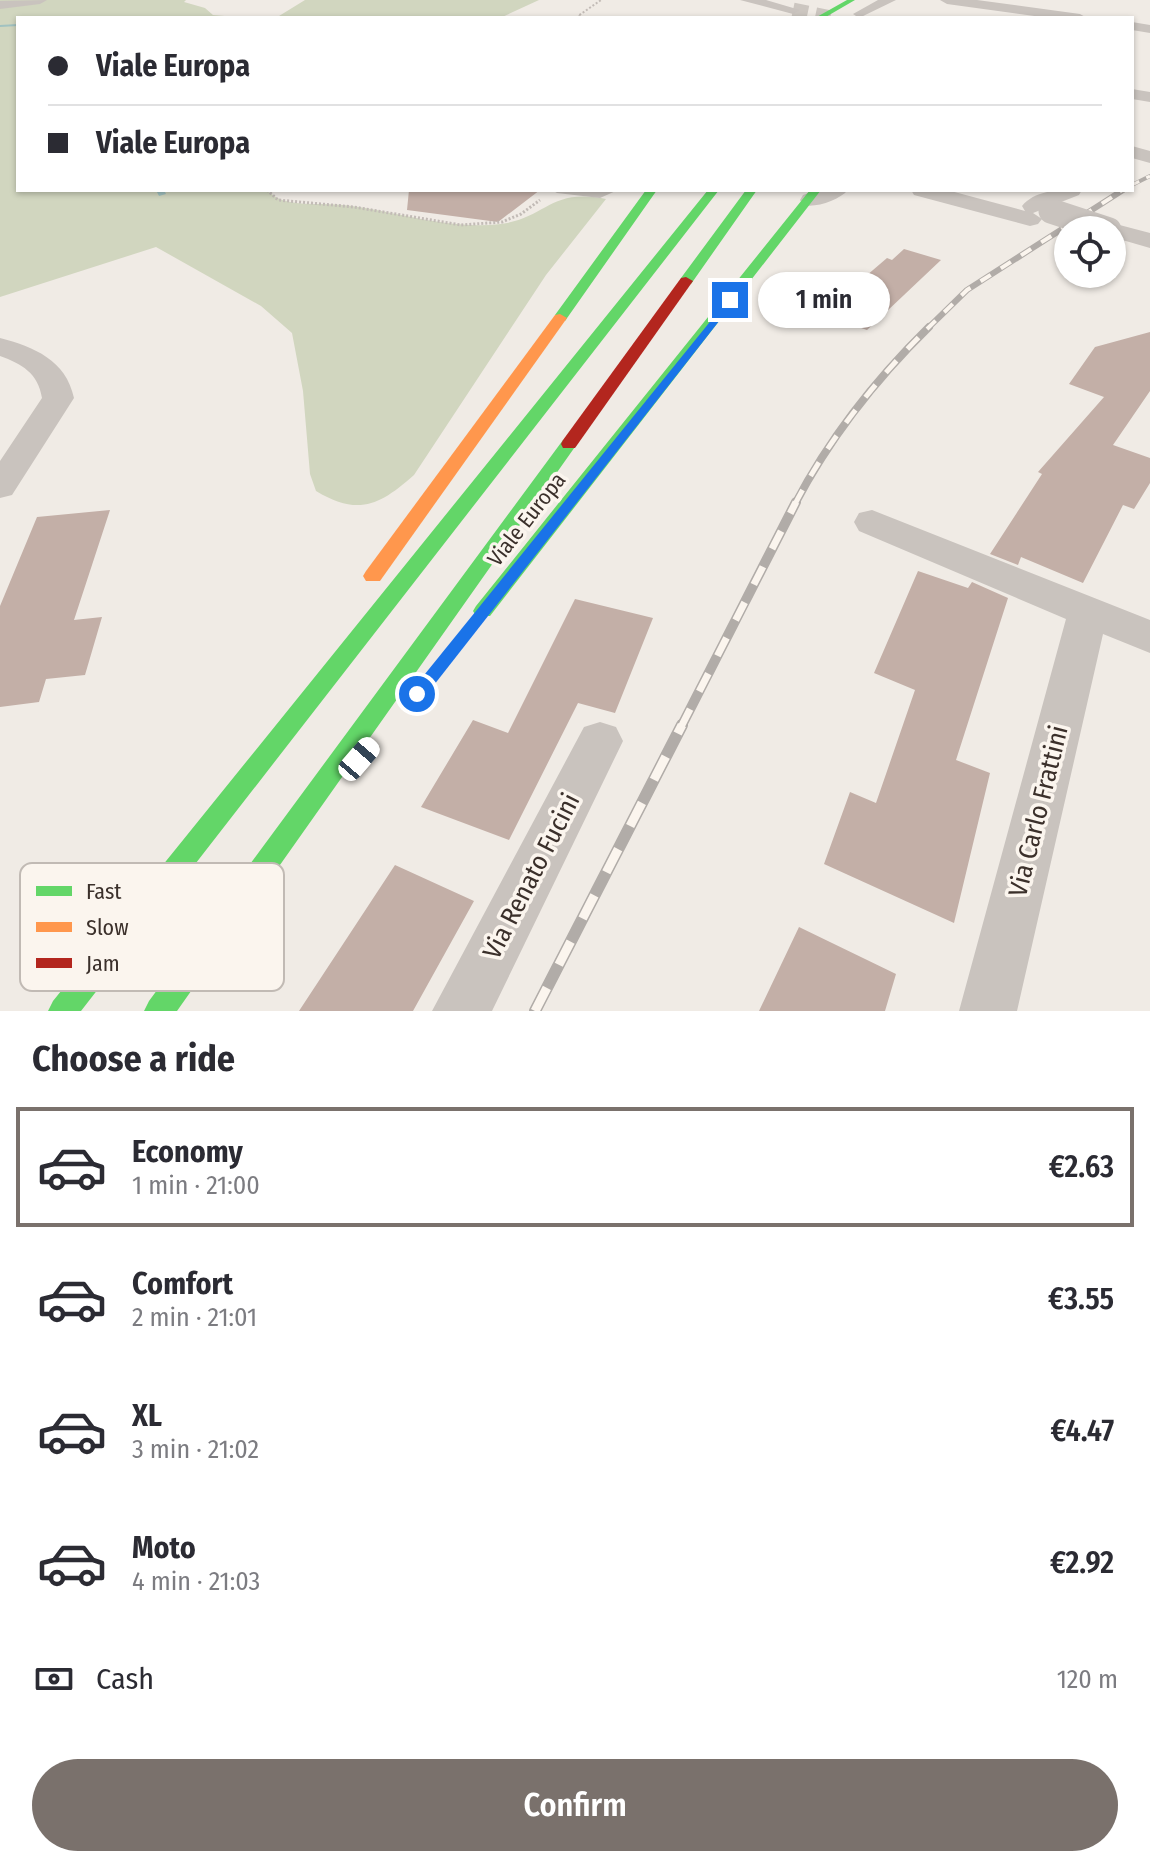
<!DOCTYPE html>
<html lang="en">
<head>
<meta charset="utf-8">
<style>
  :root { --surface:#fff; --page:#f7f7f7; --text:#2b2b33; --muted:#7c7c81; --line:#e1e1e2; --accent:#7a716c }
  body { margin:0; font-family:"Fira Sans Condensed",sans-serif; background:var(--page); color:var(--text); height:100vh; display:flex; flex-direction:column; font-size:30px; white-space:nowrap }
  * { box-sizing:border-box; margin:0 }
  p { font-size:26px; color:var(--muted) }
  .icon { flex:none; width:44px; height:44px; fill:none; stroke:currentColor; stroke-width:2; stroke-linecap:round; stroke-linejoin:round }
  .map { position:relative; height:1011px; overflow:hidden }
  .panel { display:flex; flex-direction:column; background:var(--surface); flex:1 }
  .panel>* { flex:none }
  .guide { position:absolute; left:16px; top:16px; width:1118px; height:176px; border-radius:0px; box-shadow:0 2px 6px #0004; display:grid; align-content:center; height:176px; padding:0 32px; background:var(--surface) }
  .fabs { position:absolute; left:1054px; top:216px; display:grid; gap:16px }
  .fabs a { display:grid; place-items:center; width:72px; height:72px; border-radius:50%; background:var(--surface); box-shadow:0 2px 6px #0004; font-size:40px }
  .end { position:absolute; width:36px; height:36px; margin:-18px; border:10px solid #1a73e8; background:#fff; box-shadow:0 0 0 4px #fff }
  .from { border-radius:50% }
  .bubble { position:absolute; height:56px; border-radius:28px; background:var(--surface); box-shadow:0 2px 6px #0004; font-size:26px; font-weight:600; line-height:56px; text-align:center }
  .car { position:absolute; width:24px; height:48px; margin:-24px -12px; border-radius:10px; box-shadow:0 0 6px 2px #0007; background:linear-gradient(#fff 24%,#345 0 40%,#fff 0 76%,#345 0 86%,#fff 0) }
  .guide b { display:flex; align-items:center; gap:28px; height:76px; font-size:30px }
  .guide b+b { border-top:2px solid var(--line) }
  .guide i { width:20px; height:20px; background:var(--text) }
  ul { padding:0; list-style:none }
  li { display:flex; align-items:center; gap:24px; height:120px; margin:0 16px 12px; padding:0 16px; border:4px solid transparent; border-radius:0px }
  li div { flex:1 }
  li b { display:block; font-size:30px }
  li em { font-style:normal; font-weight:600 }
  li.current { border-color:var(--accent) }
  li>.icon { width:72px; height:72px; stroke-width:1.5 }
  h2 { padding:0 32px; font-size:36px; line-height:96px }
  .pay { display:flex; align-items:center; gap:20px; height:88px; padding:0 32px; font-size:30px }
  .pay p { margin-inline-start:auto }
  .cta { display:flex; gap:16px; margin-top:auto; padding:16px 32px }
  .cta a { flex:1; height:92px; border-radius:48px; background:var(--accent); color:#fff; font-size:32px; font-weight:600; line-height:92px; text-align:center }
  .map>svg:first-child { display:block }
</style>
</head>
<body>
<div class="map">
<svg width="1150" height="1011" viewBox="0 0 1150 1011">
  <rect width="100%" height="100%" fill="#f0ebe5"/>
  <path fill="#d1d6bf" d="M0,0h186l-2,2 21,6 8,7 23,2 43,-1 26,-16h234l-39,18h-482v172h249c4,4 9,8 15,10 18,6 42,3 61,5 54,6 103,25 158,19 46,-6 48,-36 105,-25l-60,76 -132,200c-35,31 -56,41 -98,16l-6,-17 -7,-83 -11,-58 -31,-27 -105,-59 -156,50z"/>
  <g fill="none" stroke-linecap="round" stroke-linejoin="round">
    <path fill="#a1c2c1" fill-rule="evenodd" d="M18,24v2l-18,1v-2z
      M156,190h8l2,4 -7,2z"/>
  </g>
  <path fill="#c3afa7" d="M409,190h131l-42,32 -91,-12z
    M904,249l37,11 -74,70 -36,-12 9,-9 -9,-3 56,-48 5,2z
    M1150,332v59l-37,54 37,13v25l-16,26 -11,-4 -40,78 -62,-26 -3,8 -28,-11 52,-80 -4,-2 66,-75 -35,-13 26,-37z
    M110,510l-36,110 28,-3 -17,58 -39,4 -7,23 -39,5v-101l37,-89z
    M918,571l50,17 4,-6 36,16 -52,162 34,13 -36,150 -130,-59 26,-72 26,11 39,-113 -41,-17z
    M575,599l78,19 -38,95 -37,-10 -69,137 -88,-33 52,-87 35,13z
    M395,865l79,36 -61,110h-114z
    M799,927l97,47 -11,37h-126z"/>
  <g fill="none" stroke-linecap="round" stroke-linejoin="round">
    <path stroke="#ccc6c0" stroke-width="15" stroke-dasharray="15 8" stroke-linecap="butt" d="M793,10l38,8"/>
    <path stroke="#c2bbb6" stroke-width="2" stroke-dasharray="2 2" stroke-linecap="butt" d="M584,18l-6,-2 23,-16"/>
    <path stroke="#c2bbb6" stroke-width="3" stroke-dasharray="2 2" stroke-linecap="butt" d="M267,190l11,10 76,7 107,18 41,-3 19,-8 19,-14"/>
    <path fill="#c9c3be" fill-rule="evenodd" d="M552,190h66l-18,8 -43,-5z"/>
    <path fill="#c9c3be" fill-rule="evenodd" d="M47,0l-7,4 -40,5v-8z
      M740,0h26l34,10 -7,4z
      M878,0h18l-37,18 -6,-4z
      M940,0h37l103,14 7,4h-38l-102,-14z
      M1132,22l18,3v8l-18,-3z
      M1132,89l18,3v10l-18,-3z
      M1132,146l18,5v12l-18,-5z
      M817,190h31c-9,10 -31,18 -45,15l-3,-5 3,-5z
      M911,190h36l78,21 -3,-5c14,-17 39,-16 60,-16l-3,5 -46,18 9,6 -4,5 -8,2 -116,-31z
      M1112,223l38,10v15l-38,-11v-7h-12l4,-5z
      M0,338c34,9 66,22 74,60l-62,97 -12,3v-37l42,-63c-4,-25 -20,-34 -42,-42z
      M872,510l278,110v33l-47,-19 -86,377h-58l107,-392 -207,-88 -5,-9 5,-9z
      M600,722l16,5 7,14 -131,270h-60l152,-284z"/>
    <path fill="#63d668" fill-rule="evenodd" d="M847,0h8l-31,18h-9z
      M646,190h11l-92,131h-10v-6z
      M708,190h11l-638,821h-33l5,-10z
      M746,190h11l-66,94h-10v-6z
      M810,190h11l-331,426h-14l-3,-5 3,-5z
      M569,439l8,5 -400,567h-33l5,-10 414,-561z"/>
    <path fill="#ff974d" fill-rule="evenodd" d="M560,314l7,4 -187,263h-14l-3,-5 3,-5 189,-256z"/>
    <path fill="#b3261e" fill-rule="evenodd" d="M686,277l7,4 -118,167h-12l-2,-4 2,-4 118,-162z"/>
    <g stroke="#b1aca8" stroke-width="4">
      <path id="rail-far4" d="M1132,185l18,-9
        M1120,192l3,-2"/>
    </g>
    <g stroke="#b1aca8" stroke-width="6">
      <path id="rail-far3" d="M927,329l40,-39 156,-100"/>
    </g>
    <g stroke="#b1aca8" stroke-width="8">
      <path id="rail-far2" d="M795,504c34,-65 82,-126 134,-177"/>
    </g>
    <g stroke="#b1aca8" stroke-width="10">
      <path id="rail-far1" d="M681,727l115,-225"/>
    </g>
    <g stroke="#b1aca8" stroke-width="12">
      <path id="rail" d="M535,1011l147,-286"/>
    </g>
    <use href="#rail-far4" stroke="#fbf5ee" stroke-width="3" stroke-dasharray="8" stroke-linecap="butt"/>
    <use href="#rail-far3" stroke="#fbf5ee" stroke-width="4" stroke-dasharray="12" stroke-linecap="butt"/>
    <use href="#rail-far2" stroke="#fbf5ee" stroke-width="5" stroke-dasharray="16" stroke-linecap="butt"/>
    <use href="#rail-far1" stroke="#fbf5ee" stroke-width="7" stroke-dasharray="20" stroke-linecap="butt"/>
    <use href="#rail" stroke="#fbf5ee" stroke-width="9" stroke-dasharray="26" stroke-linecap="butt"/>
    <path stroke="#c9c3be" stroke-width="25" d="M1051,211l58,19"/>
  </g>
  <path fill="#1a73e8" d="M730,297l4,5 -311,397h-11v-9z"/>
  <g text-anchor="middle" stroke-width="7" stroke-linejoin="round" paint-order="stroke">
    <g font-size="22" fill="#3b302b" stroke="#fbf5ee">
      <text transform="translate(526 519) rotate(-52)" y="8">Viale Europa</text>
    </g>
    <g font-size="26" fill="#3b302b" stroke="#fbf5ee">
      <text transform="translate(1038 811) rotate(-76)" y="9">Via Carlo Frattini</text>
      <text transform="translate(531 876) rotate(-63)" y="9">Via Renato Fucini</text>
    </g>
  </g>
  <rect x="20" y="863" width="264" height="128" rx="12" fill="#fbf5ee" stroke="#c1bab4" stroke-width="2"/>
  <rect x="36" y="886" width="36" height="10" fill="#63d668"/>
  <rect x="36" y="922" width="36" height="10" fill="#ff974d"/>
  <rect x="36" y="958" width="36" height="10" fill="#b3261e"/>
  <g font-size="22" fill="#3b302b">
    <text x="86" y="899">Fast</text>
    <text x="86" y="935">Slow</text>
    <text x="86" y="971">Jam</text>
  </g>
</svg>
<div class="fabs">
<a><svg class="icon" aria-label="locate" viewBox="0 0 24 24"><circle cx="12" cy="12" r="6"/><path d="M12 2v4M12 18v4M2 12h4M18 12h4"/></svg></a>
</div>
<i class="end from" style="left:417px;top:694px"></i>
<i class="end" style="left:730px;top:300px"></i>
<div class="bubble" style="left:758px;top:272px;width:132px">1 min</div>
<i class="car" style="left:359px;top:759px;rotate:41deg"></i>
<div class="guide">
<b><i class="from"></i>Viale Europa</b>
<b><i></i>Viale Europa</b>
</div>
</div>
<section class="panel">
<h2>Choose a ride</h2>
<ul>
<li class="current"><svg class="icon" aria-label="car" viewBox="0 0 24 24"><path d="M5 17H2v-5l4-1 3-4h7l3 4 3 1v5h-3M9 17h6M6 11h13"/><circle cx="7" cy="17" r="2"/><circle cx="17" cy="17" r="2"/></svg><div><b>Economy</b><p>1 min · 21:00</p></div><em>€2.63</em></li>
<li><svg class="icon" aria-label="car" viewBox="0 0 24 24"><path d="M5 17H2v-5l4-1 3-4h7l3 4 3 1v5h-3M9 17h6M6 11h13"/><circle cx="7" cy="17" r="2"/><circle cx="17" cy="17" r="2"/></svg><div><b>Comfort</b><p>2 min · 21:01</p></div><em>€3.55</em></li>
<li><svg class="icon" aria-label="car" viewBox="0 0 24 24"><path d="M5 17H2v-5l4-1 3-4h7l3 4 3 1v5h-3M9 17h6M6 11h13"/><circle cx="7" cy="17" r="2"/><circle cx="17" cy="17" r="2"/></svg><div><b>XL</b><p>3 min · 21:02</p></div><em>€4.47</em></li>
<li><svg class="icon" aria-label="car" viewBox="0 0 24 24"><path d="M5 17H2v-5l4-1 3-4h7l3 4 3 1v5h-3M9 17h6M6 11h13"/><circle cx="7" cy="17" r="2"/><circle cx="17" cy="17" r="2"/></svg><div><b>Moto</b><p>4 min · 21:03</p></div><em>€2.92</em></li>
</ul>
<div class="pay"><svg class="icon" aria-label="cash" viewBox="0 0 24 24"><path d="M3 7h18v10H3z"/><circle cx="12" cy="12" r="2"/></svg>Cash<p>120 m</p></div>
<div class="cta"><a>Confirm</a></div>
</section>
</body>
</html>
